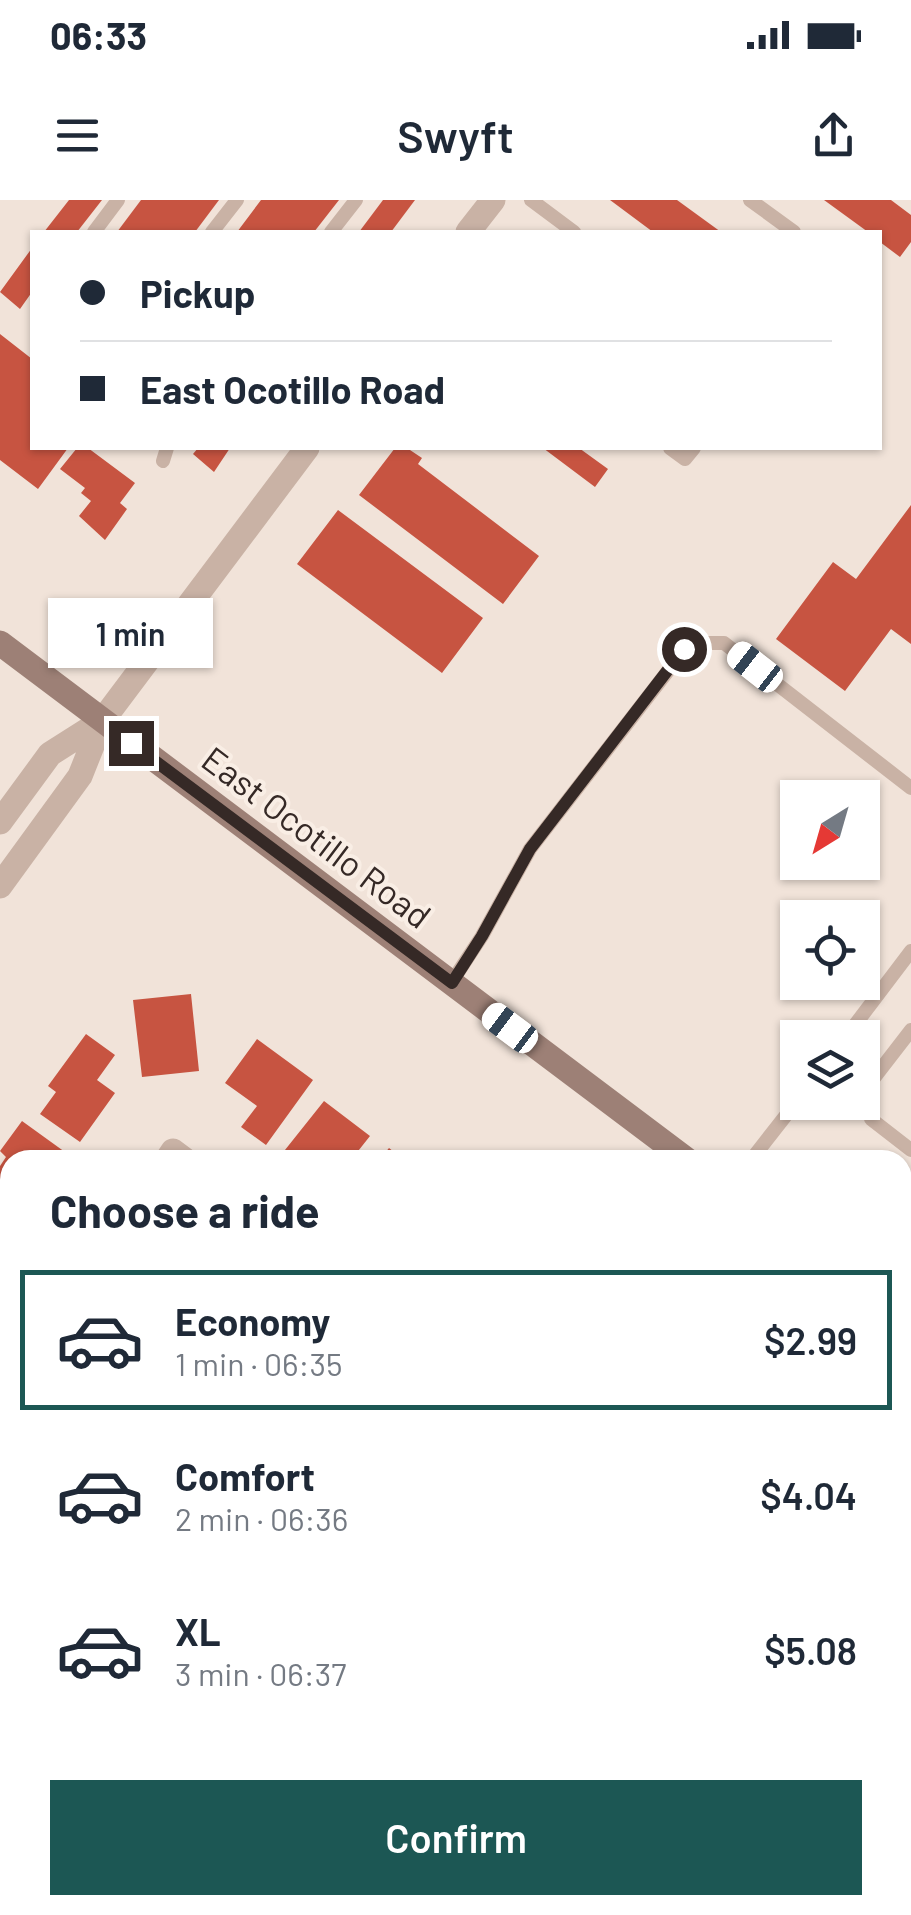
<!DOCTYPE html>
<html lang="en">
<head>
<meta charset="utf-8">
<style>
  :root { --surface:#fff; --page:#f6f6f7; --text:#1f2937; --muted:#747a83; --line:#e0e1e3; --accent:#1c5754 }
  body { margin:0; font-family:Barlow,sans-serif; background:var(--page); color:var(--text); height:100vh; display:flex; flex-direction:column; font-size:38px; white-space:nowrap }
  * { box-sizing:border-box; margin:0 }
  p { font-size:32px; color:var(--muted) }
  .icon { flex:none; width:55px; height:55px; fill:none; stroke:currentColor; stroke-width:2; stroke-linecap:round; stroke-linejoin:round }
  .map { position:relative; flex:1; overflow:hidden }
  .sheet { position:absolute; left:0px; top:950px; width:912px; height:765px; display:flex; flex-direction:column; background:var(--surface); border-radius:30px 30px 0 0; box-shadow:0 2px 8px #0004 }
  .sheet>* { flex:none }
  .hud { position:absolute; left:30px; top:30px; width:852px; height:220px; border-radius:0px; box-shadow:0 2px 8px #0004; display:grid; align-content:center; height:220px; padding:0 50px; background:var(--surface) }
  .needle { width:65px; rotate:217deg }
  .tools { position:absolute; left:780px; top:580px; display:grid; gap:20px }
  .tools a { display:grid; place-items:center; width:100px; height:100px; border-radius:0px; background:var(--surface); box-shadow:0 2px 8px #0004; font-size:50px }
  .end { position:absolute; width:45px; height:45px; margin:-22px; border:12px solid #352926; background:#fff; box-shadow:0 0 0 5px #fff }
  .from { border-radius:50% }
  .bubble { position:absolute; height:70px; border-radius:0px; background:var(--surface); box-shadow:0 2px 8px #0004; font-size:32px; font-weight:600; line-height:70px; text-align:center }
  .car { position:absolute; width:30px; height:60px; margin:-30px -15px; border-radius:12px; box-shadow:0 0 8px 2px #0007; background:linear-gradient(#fff 24%,#345 0 40%,#fff 0 76%,#345 0 86%,#fff 0) }
  .hud b { display:flex; align-items:center; gap:35px; height:95px; font-size:38px }
  .hud b+b { border-top:2px solid var(--line) }
  .hud i { width:25px; height:25px; background:var(--text) }
  ul { padding:0; list-style:none }
  li { display:flex; align-items:center; gap:30px; height:140px; margin:0 20px 15px; padding:0 30px; border:5px solid transparent; border-radius:0px }
  li div { flex:1 }
  li b { display:block; font-size:38px }
  li em { font-style:normal; font-weight:600 }
  li.on { border-color:var(--accent) }
  li>.icon { width:90px; height:90px; stroke-width:1.5 }
  h2 { padding:0 50px; font-size:45px; line-height:120px }
  .action { display:flex; gap:20px; margin-top:auto; padding:20px 50px }
  .action a { flex:1; height:115px; border-radius:0px; background:var(--accent); color:#fff; font-size:40px; font-weight:600; line-height:115px; text-align:center }
  .status { display:flex; justify-content:space-between; align-items:center; height:70px; padding:0 50px; background:var(--surface); direction:ltr }
  .status svg { height:28px; fill:currentColor }
  header { display:flex; justify-content:space-between; align-items:center; height:130px; padding:0 50px; background:var(--surface); font-size:45px; font-weight:600 }
  .map>svg:first-child { display:block }
</style>
</head>
<body>
<div class="status"><b>06:33</b><svg viewBox="0 0 49 12"><path d="M0 12V9h3v3zM5 12V6h3v6zM10 12V3h3v9zM15 12V0h3v12zM26 1h20v11H26zM47 4h2v5h-2z"/></svg></div>
<header><svg class="icon" aria-label="menu" viewBox="0 0 24 24"><path d="M4 6h16M4 12h16M4 18h16"/></svg>Swyft<svg class="icon" aria-label="share" viewBox="0 0 24 24"><path d="M12 15V3M7 8l5-5 5 5M5 13v7h14v-7"/></svg></header>
<div class="map">
<svg width="911" height="1715" viewBox="0 0 911 1715">
  <rect width="100%" height="100%" fill="#f1e3d9"/>
  <path fill="#b7c099" d="M0,1289l10,8v404l-10,13z"/>
  <path fill="#c75441" d="M69,0h33l-25,32h-33z
    M141,0h78l-24,32h-78z
    M261,0h78l-25,32h-77z
    M383,0h32l-24,32h-32z
    M610,0h67l44,32h-68z
    M824,0h67l20,15v27l-11,15 -20,-15v-10h-12z
    M32,48v44l-12,17 -20,-17z
    M0,134l32,25v89h36l-30,41 -38,-29z
    M77,248h11l47,35 -15,20 7,6 -22,31 -26,-24 12,-15 -10,-8 4,-5 -25,-19z
    M198,248h32l-16,24 -21,-18z
    M395,248h12l15,10 -4,6 121,92 -36,48 -144,-109z
    M543,248h36l29,21 -13,18z
    M911,305v139l-20,-15 -46,62 -69,-52 57,-77 23,17z
    M338,310l145,108 -41,55 -145,-109z
    M191,794l8,77 -57,6 -9,-77z
    M86,834l29,21 -18,25 18,13 -35,49 -40,-28 16,-22 -8,-6z
    M257,839l56,41 -47,65 -25,-18 16,-21 -32,-23z
    M324,901l46,35 -19,24h-74z
    M22,921l54,39h-66v30l-10,-8v-16l6,-9 -6,-6z
    M389,948l15,12h-25z
    M0,1061l10,8 -10,16z
    M911,1380v100l-9,-7v-82z
    M49,1705h52l-8,10h-30z
    M131,1705h52l13,10h-72z
    M346,1705h73l-7,10h-73z
    M665,1705h69l-8,10h-48z
    M766,1705h12l13,10h-33z"/>
  <g fill="none" stroke-linecap="round" stroke-linejoin="round">
    <path stroke="#c9b2a5" stroke-width="14" d="M531,0l43,32
      M750,0l44,32
      M94,32l24,-32
      M212,32l25,-32
      M331,32l25,-32
      M670,248l15,11 9,-11
      M163,261l4,-13
      M451,783l31,-47 48,-87 155,-200 16,-6h23l187,145
      M911,830l-44,57 4,32 40,31
      M845,838l66,-87
      M751,960l47,-60"/>
    <path stroke="#c9b2a5" stroke-width="25" d="M468,32l25,-32
      M0,622l50,-68 52,-33
      M0,686l80,-110 22,-55 205,-273
      M167,960l6,-9 12,9
      M0,1181l10,-14
      M0,1261l10,8
      M902,1539l9,7
      M539,1705l13,10"/>
    <path stroke="#9d8076" stroke-width="25" d="M0,443l687,517
      M902,1124l9,6"/>
  </g>
  <g fill="none" stroke-linecap="round" stroke-linejoin="round">
    <path stroke="#352926" stroke-width="12" d="M131,543l321,240 30,-47 48,-87 154,-200"/>
  </g>
  <g text-anchor="middle" stroke-width="8" stroke-linejoin="round" paint-order="stroke">
    <g font-size="35" fill="#352926" stroke="#f9eee5">
      <text transform="translate(316 638) rotate(37)" y="12">East Ocotillo Road</text>
    </g>
  </g>
</svg>
<div class="tools">
<a><svg class="needle" viewBox="-14 -14 28 28"><path d="M0-13l5 13h-10z" fill="#e53935"/><path d="M0 13l5-13h-10z" fill="#747a83"/></svg></a>
<a><svg class="icon" aria-label="locate" viewBox="0 0 24 24"><circle cx="12" cy="12" r="6"/><path d="M12 2v4M12 18v4M2 12h4M18 12h4"/></svg></a>
<a><svg class="icon" aria-label="layers" viewBox="0 0 24 24"><path d="M12 4l9 5-9 5-9-5zM3 14l9 5 9-5"/></svg></a>
</div>
<i class="end from" style="left:684px;top:449px"></i>
<i class="end" style="left:131px;top:543px"></i>
<div class="bubble" style="left:48px;top:398px;width:165px">1 min</div>
<i class="car" style="left:755px;top:467px;rotate:308deg"></i>
<i class="car" style="left:510px;top:828px;rotate:307deg"></i>
<div class="hud">
<b><i class="from"></i>Pickup</b>
<b><i></i>East Ocotillo Road</b>
</div>
<section class="sheet">
<h2>Choose a ride</h2>
<ul>
<li class="on"><svg class="icon" aria-label="car" viewBox="0 0 24 24"><path d="M5 17H2v-5l4-1 3-4h7l3 4 3 1v5h-3M9 17h6M6 11h13"/><circle cx="7" cy="17" r="2"/><circle cx="17" cy="17" r="2"/></svg><div><b>Economy</b><p>1 min · 06:35</p></div><em>$2.99</em></li>
<li><svg class="icon" aria-label="car" viewBox="0 0 24 24"><path d="M5 17H2v-5l4-1 3-4h7l3 4 3 1v5h-3M9 17h6M6 11h13"/><circle cx="7" cy="17" r="2"/><circle cx="17" cy="17" r="2"/></svg><div><b>Comfort</b><p>2 min · 06:36</p></div><em>$4.04</em></li>
<li><svg class="icon" aria-label="car" viewBox="0 0 24 24"><path d="M5 17H2v-5l4-1 3-4h7l3 4 3 1v5h-3M9 17h6M6 11h13"/><circle cx="7" cy="17" r="2"/><circle cx="17" cy="17" r="2"/></svg><div><b>XL</b><p>3 min · 06:37</p></div><em>$5.08</em></li>
</ul>
<div class="action"><a>Confirm</a></div>
</section>
</div>
</body>
</html>
